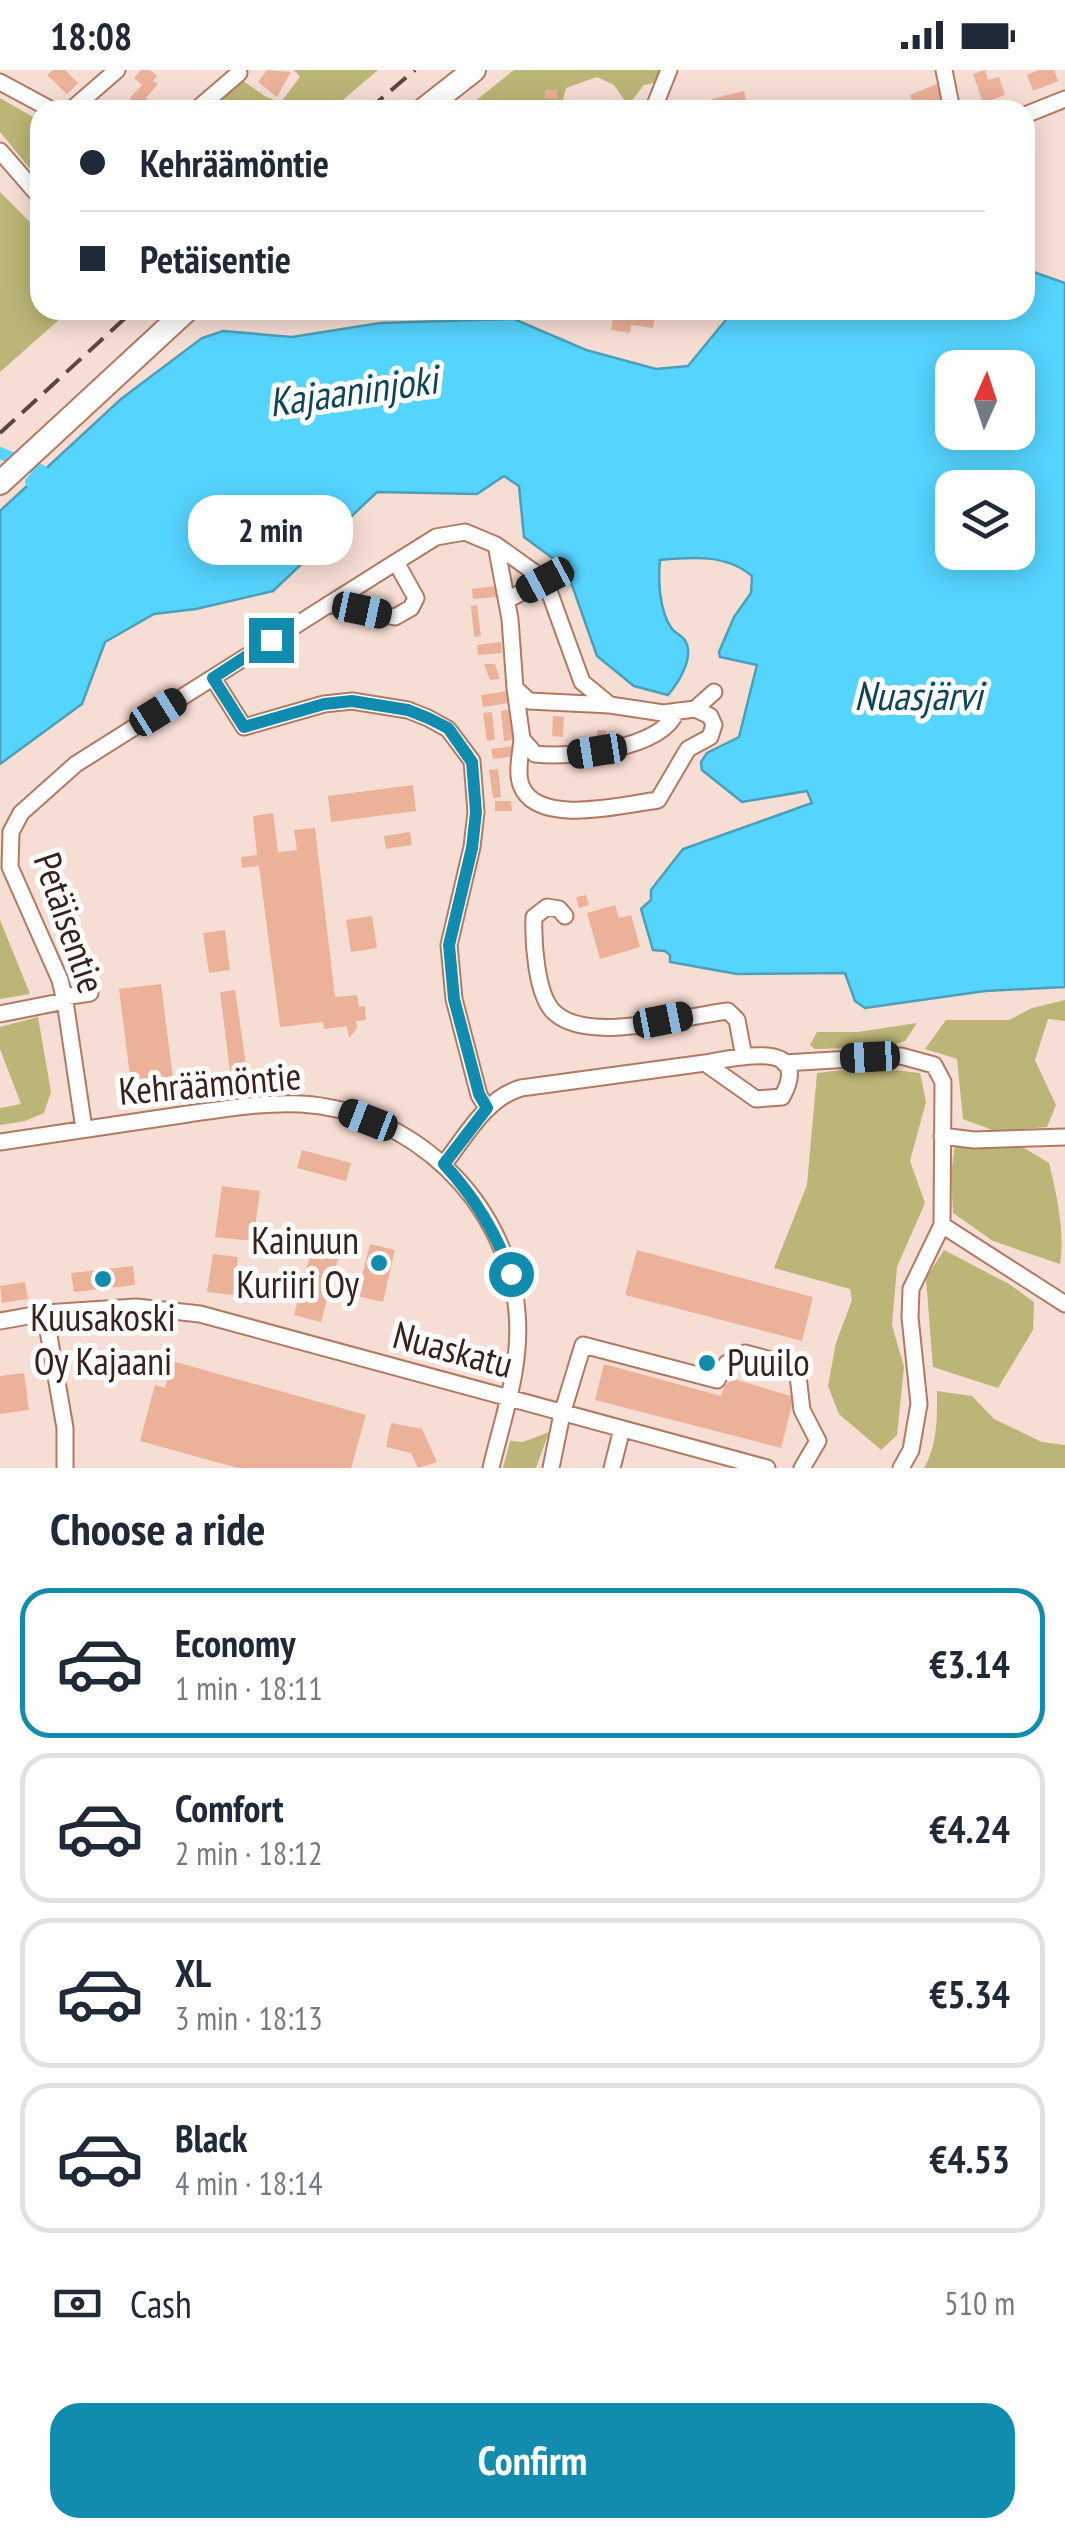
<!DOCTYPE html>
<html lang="en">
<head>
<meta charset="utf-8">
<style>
  :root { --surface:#fff; --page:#f6f6f7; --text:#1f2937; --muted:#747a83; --line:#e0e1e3; --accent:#128cae }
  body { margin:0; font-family:"PT Sans Narrow",sans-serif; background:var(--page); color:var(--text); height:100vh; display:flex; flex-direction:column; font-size:38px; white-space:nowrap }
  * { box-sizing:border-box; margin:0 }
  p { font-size:32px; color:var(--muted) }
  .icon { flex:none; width:55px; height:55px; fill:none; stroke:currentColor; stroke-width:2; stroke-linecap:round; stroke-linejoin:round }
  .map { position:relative; height:1398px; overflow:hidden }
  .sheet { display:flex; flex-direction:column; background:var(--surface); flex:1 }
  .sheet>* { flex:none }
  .hud { position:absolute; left:30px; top:30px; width:1005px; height:220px; border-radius:30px; box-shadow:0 5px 25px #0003; display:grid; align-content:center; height:220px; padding:0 50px; background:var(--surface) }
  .needle { width:65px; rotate:3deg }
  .fabs { position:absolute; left:935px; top:280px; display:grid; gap:20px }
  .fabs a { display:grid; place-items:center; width:100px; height:100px; border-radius:20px; background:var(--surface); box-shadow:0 5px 25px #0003; font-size:50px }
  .end { position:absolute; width:45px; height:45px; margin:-22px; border:12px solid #128cae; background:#fff; box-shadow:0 0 0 5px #fff }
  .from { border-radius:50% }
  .bubble { position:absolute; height:70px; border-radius:30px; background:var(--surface); box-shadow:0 5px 25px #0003; font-size:32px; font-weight:700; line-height:70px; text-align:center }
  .car { position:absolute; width:30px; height:60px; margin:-30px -15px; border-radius:12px; box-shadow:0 0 8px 2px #0007; background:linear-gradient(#222 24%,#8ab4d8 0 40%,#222 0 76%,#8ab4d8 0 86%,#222 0) }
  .hud b { display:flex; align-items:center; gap:35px; height:95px; font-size:38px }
  .hud b+b { border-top:2px solid var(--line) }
  .hud i { width:25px; height:25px; background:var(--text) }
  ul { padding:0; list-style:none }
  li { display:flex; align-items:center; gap:30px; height:150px; margin:0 20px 15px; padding:0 30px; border:5px solid var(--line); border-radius:30px }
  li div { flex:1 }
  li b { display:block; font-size:38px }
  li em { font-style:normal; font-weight:700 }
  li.current { border-color:var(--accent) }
  li>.icon { width:90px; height:90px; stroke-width:1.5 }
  h2 { padding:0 50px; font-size:45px; line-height:120px }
  .pay { display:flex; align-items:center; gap:25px; height:110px; padding:0 50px; font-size:38px }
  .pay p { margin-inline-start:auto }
  .cta { display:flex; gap:20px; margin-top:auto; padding:20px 50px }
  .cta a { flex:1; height:115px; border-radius:30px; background:var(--accent); color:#fff; font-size:40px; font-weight:700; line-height:115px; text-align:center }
  .status { display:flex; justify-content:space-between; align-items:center; height:70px; padding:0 50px; background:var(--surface); direction:ltr }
  .status svg { height:28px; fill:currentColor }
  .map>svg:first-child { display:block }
</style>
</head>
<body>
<div class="status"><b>18:08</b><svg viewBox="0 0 49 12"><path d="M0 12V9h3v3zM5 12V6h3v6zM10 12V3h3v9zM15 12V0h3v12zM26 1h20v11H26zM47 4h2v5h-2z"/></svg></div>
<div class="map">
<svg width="1065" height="1398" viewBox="0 0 1065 1398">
  <rect width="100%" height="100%" fill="#f7ded4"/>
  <path fill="#bbb577" d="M294,0h84l-47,40h-120l31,-30 24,17 15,5 19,-25z
    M514,0h155l-5,11 -20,4 -14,18 -5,-2 -11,-16 -17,-8 -31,11 -6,22h-96z
    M0,28l40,23v60l-40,-49z
    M0,122l40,40v78h30l-70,62z
    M0,850l30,74 -30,5z
    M1065,930v21l-17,-2 -13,41 21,45 -9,22 -52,4 -32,-12 -6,-60 -32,-10 21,-29h63l23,-12z
    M38,947l13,75 -7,21 -19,8 -25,4v-17l21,-4 -21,-55v-22z
    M917,953l-12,18 -18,6 -72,2 -5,-4 7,-13h41z
    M867,997l53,6 6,29 -16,59 15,42 -28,64 -5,58 12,42 -7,68 -16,15 -42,-36 -11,-28 8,-43 16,-43 -2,-11 -76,-21 33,-83 10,-112z
    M955,1074l66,2 28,17c8,33 16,68 11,101l-67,-23 -40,-28 -2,-38z
    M944,1180l65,34 25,18 -1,28 -35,58 -65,-21 -7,-89z
    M937,1321l35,5 22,23 48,23 23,3v23h-141c14,-24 13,-51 13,-77z
    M549,1362l-13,36h-33l7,-27 13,1z"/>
  <path fill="#55d4fe" stroke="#4c9fb9" stroke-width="2.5" fill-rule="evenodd" d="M1025,199l40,14v704l-80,4 -120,17 -10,-7 -10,-28 -108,1 -67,-12v-7l-5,-4 -12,-1 -12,-41 10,-9v-10l32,-41 129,-46 -5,-12 -65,11 -40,-32 -1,-8 6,-9 32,-16 18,-72 -37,-8 -1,-5 15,-35 17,-24 1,-17c-26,-22 -59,-19 -92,-16 -2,20 -1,51 12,69 3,4 9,6 12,10 12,16 -5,43 -16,56l-34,-9 -37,-30 -31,-88 -42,-31 -5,-51 -15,-10 -27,18 -100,-2 -104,99 -77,18 -42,5 -49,28 -23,62 -82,60v-253l121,-112 81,-61 21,-7 69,6 88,-14 134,-4 72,31 70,19 32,-3 46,-56h291zM952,298h66v64h-66zM952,418h66v64h-66z"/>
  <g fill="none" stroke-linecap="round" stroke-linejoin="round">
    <path stroke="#55d4fe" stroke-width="12" d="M0,383l42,18 -11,11"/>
  </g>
  <path fill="#ecb199" d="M53,0h12l13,13 -11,11 -20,-19z
    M141,0h9l7,6 -4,5 5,3 -12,14 4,4 -7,7 -13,-11 12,-13 -8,-7z
    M267,0l24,2 -14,25 -19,-15z
    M985,0l3,10 11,-3 6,18 -22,8 -10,-29z
    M1039,0h15l4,11 -25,10 -6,-16z
    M937,14l6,17 -27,9 -6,-15z
    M545,20h12v9l-12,-1z
    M744,21l4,19h-33l-3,-11z
    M614,240h58l-2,9 -15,-2 -2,11 -22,-3 -1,8 -19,-3z
    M496,516l1,11 -24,2 -1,-10z
    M477,535l4,31 -7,1 -3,-31z
    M501,572l1,11 -24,2 -1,-10z
    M484,594h11l5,15 -10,1z
    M508,621l1,12 -26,4 -2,-12z
    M512,639l2,31 -10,1 -3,-30z
    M492,642l3,28 -8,1 -4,-28z
    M553,646l11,1 -1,20 -11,-1z
    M597,660h9l-1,15h-8z
    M514,676l1,10 -22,3 -2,-10z
    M613,686l1,9h-15l-1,-8z
    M498,699l3,28 -8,1 -4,-28z
    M413,715l3,26 -85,11 -3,-26z
    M495,731h16l1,10h-17z
    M273,743l5,39 19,-2 -3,-20 21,-2 20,169 22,-2 2,12 6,-1 1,14 -10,1 1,7 -8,10 -2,-12 -23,3 -1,-7 -43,5 -21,-161 -17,2 -1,-11 16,-2 -4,-39z
    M410,762l2,13 -26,4 -2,-13z
    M586,825l3,10 -10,3 -3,-11z
    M615,835l4,13 12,-3 9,32 -40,12 -13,-46z
    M372,846l5,32 -26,4 -5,-32z
    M225,860l5,40 -21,3 -6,-40z
    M161,914l13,103 -42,5 -13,-103z
    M235,920l14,95 -17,2 -12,-95z
    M302,1080l49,13 -5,18 -49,-13z
    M222,1116l38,5 -7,50 -38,-4z
    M314,1170l27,8 -20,74 -27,-7z
    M370,1174l25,6 -12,52 -26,-6z
    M637,1180l176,47 -11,44 -177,-46z
    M213,1184l25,3 -5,38 -26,-3z
    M133,1196l2,19 -61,7 -3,-19z
    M25,1212l3,17 -26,4 -2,-17z
    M409,1264l60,15 -3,13 -60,-15z
    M172,1291l194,54 -15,53h-113l-98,-27 15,-56 10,3z
    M604,1294l117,32 4,-11 9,-6 60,18 -13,51 -186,-48z
    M24,1303l5,37 -29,4v-38z
    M391,1353l31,6 15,33 -19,6 -7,-15 -25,-6z"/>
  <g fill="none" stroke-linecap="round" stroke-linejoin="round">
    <g stroke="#b07a63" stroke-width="19">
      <path id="minor" d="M944,0l8,40
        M0,12l52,28
        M71,40l46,-40
        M196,40l43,-37
        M653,40l16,-40
        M1025,45l40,-16
        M0,81l40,46
        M496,475l14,74 5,69 14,13 81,4
        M396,492l40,-25 29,-5 31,13 49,35 37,102 28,23 53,8 32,-4 19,-17
        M507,530l38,-20
        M213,608l31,49 80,-23 28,-3 56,9 20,8 20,11 24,32 4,51 -4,35 -23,98 5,54 25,96 8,13
        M515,618l7,51 13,15c35,4 126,-4 141,-42
        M522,669c-1,13 -6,33 -1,46 15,42 102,20 137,15l30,-51 22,-12 4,-12 -4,-9 -15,-7
        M565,846l-6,-7 -12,-2 -13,10c-1,24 2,80 21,96 34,31 130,3 173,-2l9,9 7,37
        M64,927l26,-4
        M0,944l65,-13
        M784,993l117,-7 33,9 9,17 -1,143 -31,64 -1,28 9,87 -8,46 -10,18
        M84,1059l-19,-128 -5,-21 -50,-113 1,-35 10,-19 55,-49 320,-202 20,36 -5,10 -16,9 -66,-13
        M942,1066l32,4 91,-3
        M0,1072c63,-9 125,-19 188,-28 37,-5 76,-12 113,-10 110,6 207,97 216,208 5,54 -14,105 -26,156
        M444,1094c22,-28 42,-66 77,-76l184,-25 51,36 26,-2c32,-59 -47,-39 -77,-34
        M942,1155l123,79
        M45,1243l20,115v40
        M0,1251l45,-8 91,-6 64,7 567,154
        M551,1398l11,-54 21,-69 134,35 10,-17 18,-10 52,14 5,43 16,31 -16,27
        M612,1398l10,-39"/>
    </g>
    <g stroke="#b07a63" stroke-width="26">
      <path id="highway" d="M423,40l51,-40
        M0,413l187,-173"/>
    </g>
    <use href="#minor" stroke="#fff" stroke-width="15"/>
    <use href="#highway" stroke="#fff" stroke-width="22"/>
    <path stroke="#5d463d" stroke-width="4" stroke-dasharray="20 10" stroke-linecap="butt" d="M368,40l47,-40
      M0,363l134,-123"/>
  </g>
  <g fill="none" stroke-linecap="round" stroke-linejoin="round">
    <path stroke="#128cae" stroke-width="12" d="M271,570l-58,38 31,49 80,-23 28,-3 56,9 20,8 20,10 24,34 4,50 -4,36 -23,97 5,54 25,95 8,14 -43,56c31,34 51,67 67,110"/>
  </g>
  <g fill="#128cae" stroke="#fff" stroke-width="4">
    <circle cx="379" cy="1193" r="10"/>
    <circle cx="103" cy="1209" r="10"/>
    <circle cx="707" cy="1293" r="10"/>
  </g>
  <g text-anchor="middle" stroke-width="10" stroke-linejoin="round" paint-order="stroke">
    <g font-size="38" fill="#382219" stroke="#fff">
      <text transform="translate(69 853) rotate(71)" y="13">Petäisentie</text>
      <text transform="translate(210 1014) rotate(-5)" y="13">Kehräämöntie</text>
      <text transform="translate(453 1280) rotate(15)" y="13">Nuaskatu</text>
    </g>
    <g font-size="38" fill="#382219" stroke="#fff" text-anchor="end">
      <text x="359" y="1184">Kainuun<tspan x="359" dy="44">Kuriiri Oy</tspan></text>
      <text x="103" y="1261" text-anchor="middle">Kuusakoski<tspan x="103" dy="44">Oy Kajaani</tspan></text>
      <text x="727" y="1306" text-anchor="start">Puuilo</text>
    </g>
    <g font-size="40" font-style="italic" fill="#0e4557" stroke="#fff">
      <text transform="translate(353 321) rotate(-8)" y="14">Kajaaninjoki</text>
      <text x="918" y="640">Nuasjärvi</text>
    </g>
  </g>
</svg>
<div class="fabs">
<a><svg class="needle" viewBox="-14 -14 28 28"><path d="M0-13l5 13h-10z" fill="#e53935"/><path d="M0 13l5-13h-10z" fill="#747a83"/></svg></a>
<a><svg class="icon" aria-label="layers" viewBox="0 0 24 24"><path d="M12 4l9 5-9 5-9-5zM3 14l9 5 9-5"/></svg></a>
</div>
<i class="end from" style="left:511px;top:1204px"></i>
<i class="end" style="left:271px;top:570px"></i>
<div class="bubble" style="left:188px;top:425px;width:165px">2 min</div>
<i class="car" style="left:545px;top:510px;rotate:242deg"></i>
<i class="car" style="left:362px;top:540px;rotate:102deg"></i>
<i class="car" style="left:158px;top:642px;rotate:58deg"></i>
<i class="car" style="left:597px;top:681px;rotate:261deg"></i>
<i class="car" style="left:663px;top:950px;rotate:79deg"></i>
<i class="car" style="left:870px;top:987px;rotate:267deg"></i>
<i class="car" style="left:368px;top:1050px;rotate:291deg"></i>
<div class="hud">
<b><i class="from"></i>Kehräämöntie</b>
<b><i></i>Petäisentie</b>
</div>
</div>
<section class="sheet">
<h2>Choose a ride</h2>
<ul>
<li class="current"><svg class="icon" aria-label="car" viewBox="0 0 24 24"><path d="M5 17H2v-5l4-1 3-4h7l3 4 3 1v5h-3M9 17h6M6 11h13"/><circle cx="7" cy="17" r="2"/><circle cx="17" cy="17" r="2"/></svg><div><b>Economy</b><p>1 min · 18:11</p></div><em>€3.14</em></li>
<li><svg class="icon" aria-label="car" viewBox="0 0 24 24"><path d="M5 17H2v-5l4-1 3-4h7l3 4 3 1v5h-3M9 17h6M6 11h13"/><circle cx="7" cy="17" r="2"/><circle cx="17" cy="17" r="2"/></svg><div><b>Comfort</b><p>2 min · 18:12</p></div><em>€4.24</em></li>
<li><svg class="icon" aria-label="car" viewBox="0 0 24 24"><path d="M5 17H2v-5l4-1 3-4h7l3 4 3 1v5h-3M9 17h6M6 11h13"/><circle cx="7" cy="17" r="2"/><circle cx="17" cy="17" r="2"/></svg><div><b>XL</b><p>3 min · 18:13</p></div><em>€5.34</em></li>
<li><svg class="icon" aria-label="car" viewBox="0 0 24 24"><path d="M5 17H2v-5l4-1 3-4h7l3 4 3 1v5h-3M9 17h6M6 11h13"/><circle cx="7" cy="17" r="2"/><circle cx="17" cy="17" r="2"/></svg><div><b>Black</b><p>4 min · 18:14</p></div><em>€4.53</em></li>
</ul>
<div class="pay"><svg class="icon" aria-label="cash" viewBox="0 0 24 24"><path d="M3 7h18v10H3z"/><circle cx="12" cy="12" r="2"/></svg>Cash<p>510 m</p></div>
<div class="cta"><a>Confirm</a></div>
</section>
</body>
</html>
